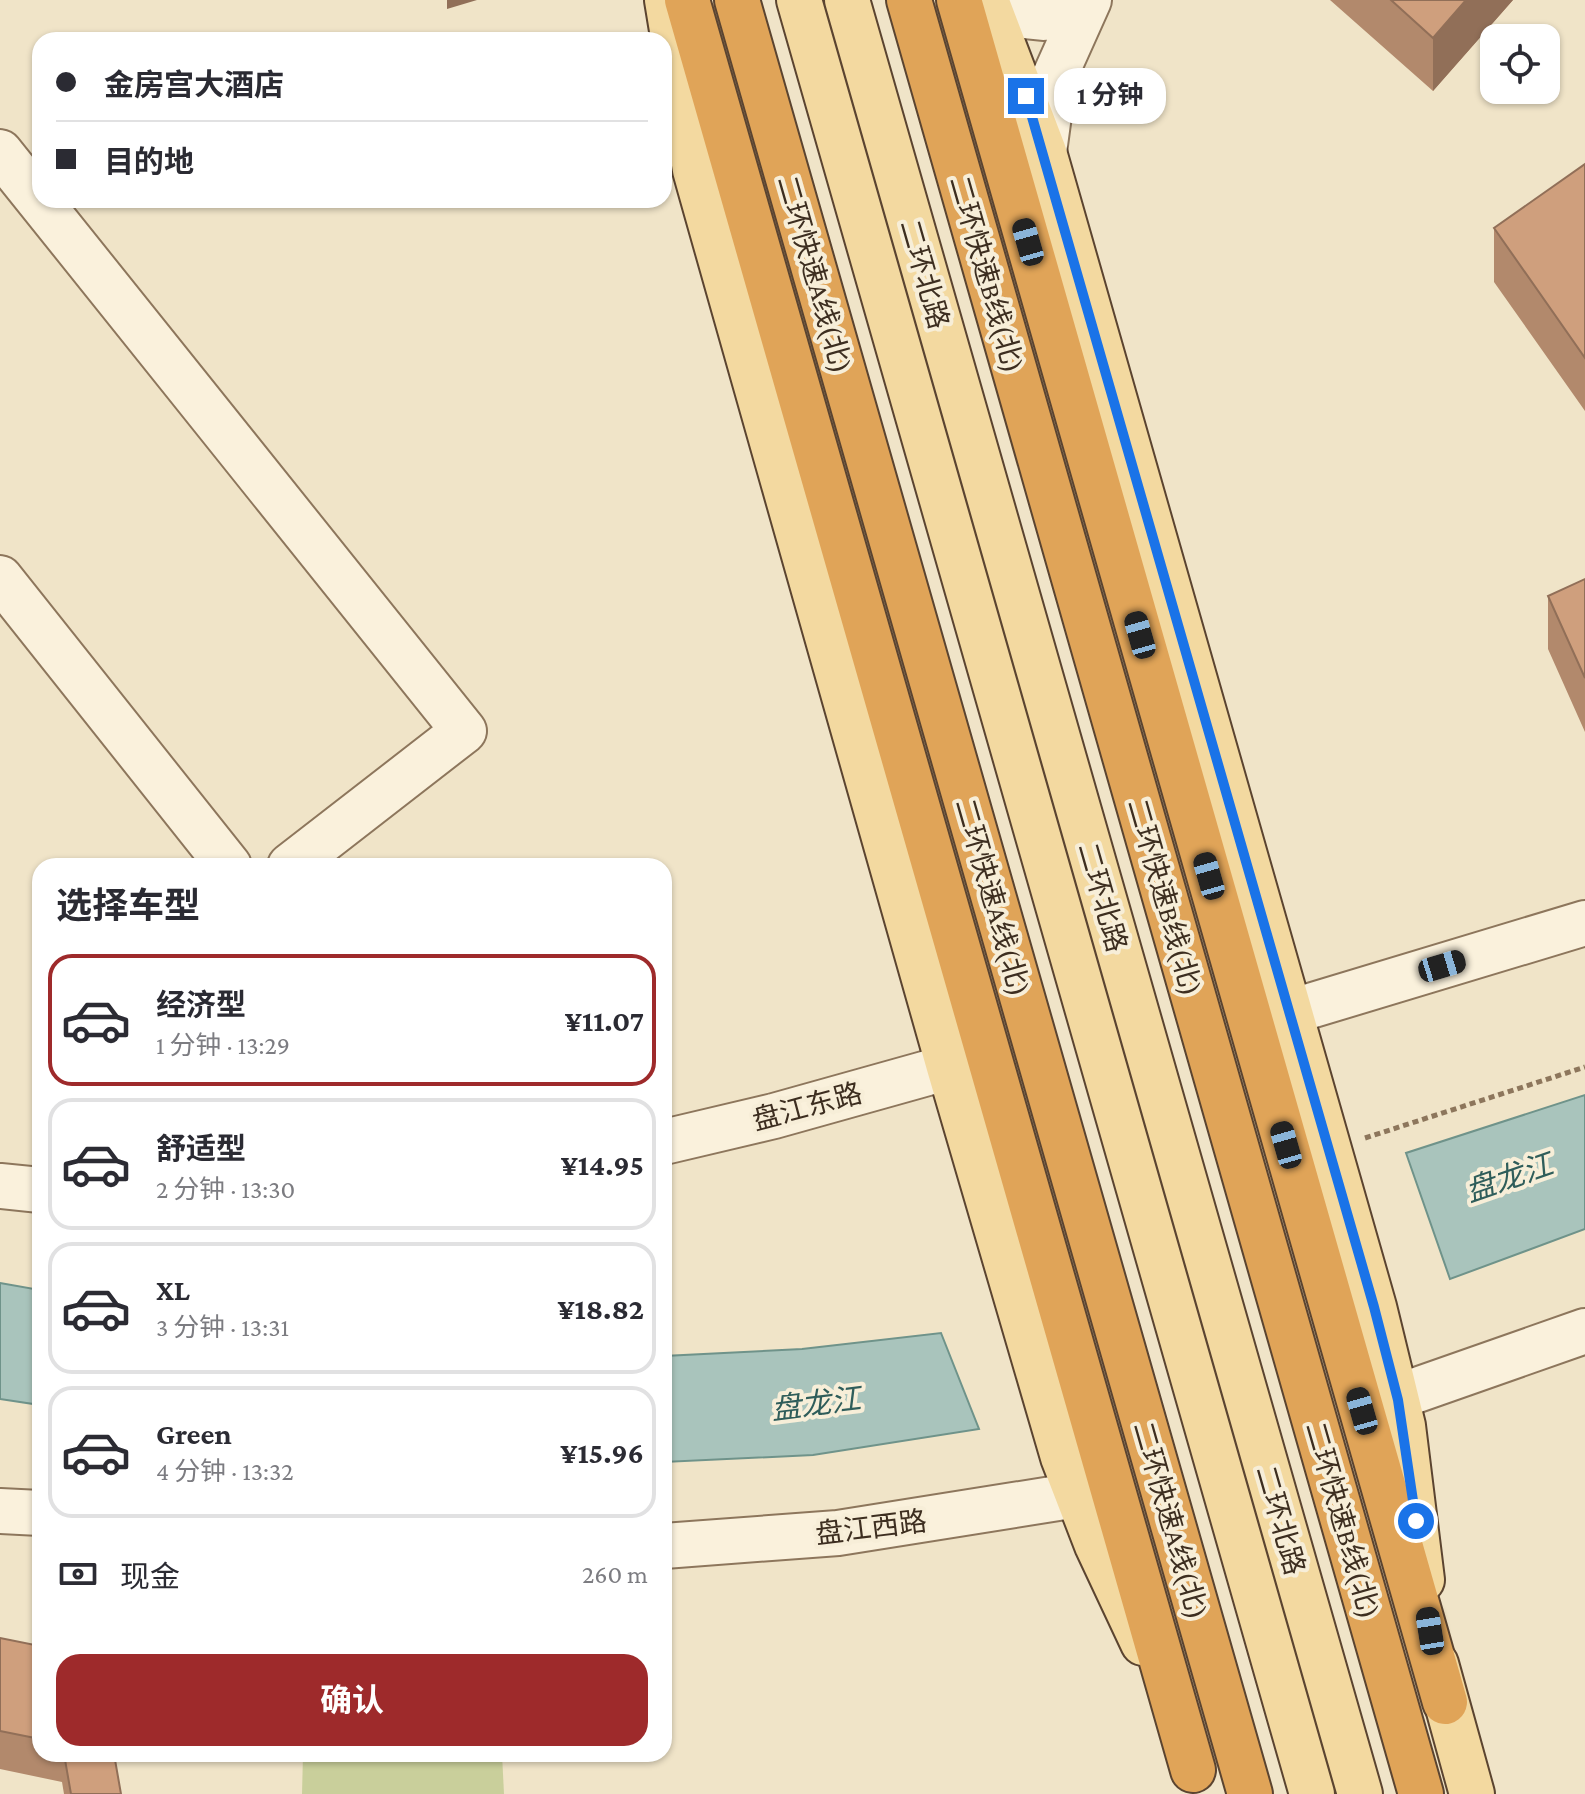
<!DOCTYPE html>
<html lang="zh">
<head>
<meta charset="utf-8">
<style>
  :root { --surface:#fff; --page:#f7f7f7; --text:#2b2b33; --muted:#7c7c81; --line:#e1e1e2; --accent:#9e2a2b }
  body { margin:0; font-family:"Crimson Pro","Noto Sans SC",serif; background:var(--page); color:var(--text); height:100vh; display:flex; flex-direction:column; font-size:30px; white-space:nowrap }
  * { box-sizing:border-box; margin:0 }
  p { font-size:26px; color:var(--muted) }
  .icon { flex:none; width:44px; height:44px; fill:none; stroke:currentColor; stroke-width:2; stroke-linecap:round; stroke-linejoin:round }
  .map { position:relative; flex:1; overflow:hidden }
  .sheet { position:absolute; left:32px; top:858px; width:640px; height:904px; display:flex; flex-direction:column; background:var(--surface); border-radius:24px; box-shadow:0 2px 6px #0004 }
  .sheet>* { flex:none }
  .top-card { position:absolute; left:32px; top:32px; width:640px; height:176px; border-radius:24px; box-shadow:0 2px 6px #0004; display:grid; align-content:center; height:176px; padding:0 24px; background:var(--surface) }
  .controls { position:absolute; left:1480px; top:24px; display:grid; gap:16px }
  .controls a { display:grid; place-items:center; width:80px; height:80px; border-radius:16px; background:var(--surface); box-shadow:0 2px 6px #0004; font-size:40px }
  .end { position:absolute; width:36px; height:36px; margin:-18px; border:10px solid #1a73e8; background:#fff; box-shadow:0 0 0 4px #fff }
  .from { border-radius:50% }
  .bubble { position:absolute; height:56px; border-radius:24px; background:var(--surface); box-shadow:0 2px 6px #0004; font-size:26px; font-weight:700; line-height:56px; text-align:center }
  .car { position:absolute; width:24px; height:48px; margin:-24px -12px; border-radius:10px; box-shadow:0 0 6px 2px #0007; background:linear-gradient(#222 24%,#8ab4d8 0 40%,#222 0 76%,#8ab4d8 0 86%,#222 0) }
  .top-card b { display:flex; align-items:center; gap:28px; height:76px; font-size:30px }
  .top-card b+b { border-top:2px solid var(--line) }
  .top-card i { width:20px; height:20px; background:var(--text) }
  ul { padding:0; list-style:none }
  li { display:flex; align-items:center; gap:24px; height:132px; margin:0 16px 12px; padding:0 8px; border:4px solid var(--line); border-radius:24px }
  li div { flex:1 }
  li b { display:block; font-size:30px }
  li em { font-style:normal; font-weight:700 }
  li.on { border-color:var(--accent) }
  li>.icon { width:72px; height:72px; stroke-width:1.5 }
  h2 { padding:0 24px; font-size:36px; line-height:96px }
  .pay { display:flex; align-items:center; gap:20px; height:88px; padding:0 24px; font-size:30px }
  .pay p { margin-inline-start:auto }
  .cta { display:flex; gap:16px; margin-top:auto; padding:16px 24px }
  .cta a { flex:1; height:92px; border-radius:24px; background:var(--accent); color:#fff; font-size:32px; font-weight:700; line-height:92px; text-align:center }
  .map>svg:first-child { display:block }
</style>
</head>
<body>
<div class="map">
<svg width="1585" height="1794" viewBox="0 0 1585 1794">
  <rect width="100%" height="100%" fill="#f0e4c8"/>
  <path fill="#c9cf9b" d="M303,1754h199l2,40h-202z"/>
  <path fill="#a9c4bc" stroke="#6f938a" stroke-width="2" d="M1585,1095v134l-135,50 -44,-126z
    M0,1283l40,7v115l-40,-6z
    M941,1333l38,96 -166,26 -149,7v-106l138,-7z"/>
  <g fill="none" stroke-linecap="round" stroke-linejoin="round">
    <g stroke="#8d765c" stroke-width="48">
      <path id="minor" d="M993,0l13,14 37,4 26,-18
        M0,152l464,579 -174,135
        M1044,152l10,-74 35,-78
        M0,578l229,288
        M1290,1012l295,-89
        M664,1142l110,-26 175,-49
        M0,1186l40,4
        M1397,1397l188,-66
        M0,1511l40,2
        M664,1546l174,-13 239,-38"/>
    </g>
    <g stroke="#5b4430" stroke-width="48">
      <path id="major" d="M667,0l28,170 254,897 114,390 34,88 46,98
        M799,0l513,1794
        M847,0l513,1794
        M986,0l58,152 330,1155 29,119 19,154
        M1436,1664l36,130"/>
    </g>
    <g stroke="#5b4430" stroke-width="48">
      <path id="highway" d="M687,0l506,1770
        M737,0l513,1794
        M909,0l512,1794
        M959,0l486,1702"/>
    </g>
    <path stroke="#8d765c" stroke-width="5" stroke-dasharray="6 4" stroke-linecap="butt" d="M1365,1138l220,-71"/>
    <use href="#minor" stroke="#faf1dc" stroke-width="44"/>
    <use href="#major" stroke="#f3d9a0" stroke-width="44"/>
    <use href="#highway" stroke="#e0a458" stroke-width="44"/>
  </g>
  <path fill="#b2896c" d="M1330,0h183l-80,91z
    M1585,164v247l-91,-129v-54z
    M1585,579v153l-37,-83v-53z
    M0,1638l40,8v108h74l7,40h-57l-2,-12 -62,-13z"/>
  <path fill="#916f58" d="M447,0h30l-30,9z
    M1466,0h47l-80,91v-53z"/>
  <path fill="#cf9f7d" stroke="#916f58" stroke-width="2" d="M1391,0h75l-33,38z
    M1585,164v194l-91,-130z
    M1585,579v99l-37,-82z
    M0,1638l40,8v93l-40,-8z
    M64,1754h50l7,40h-50z"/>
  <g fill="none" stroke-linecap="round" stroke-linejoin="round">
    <path stroke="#1a73e8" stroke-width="10" d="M1026,96l348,1211 24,93 18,121"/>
  </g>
  <g text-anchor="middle" stroke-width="8" stroke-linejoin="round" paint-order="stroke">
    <g font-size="28" fill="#3d2e20" stroke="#f7eed8">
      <text transform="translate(815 274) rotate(74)" y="10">二环快速A线(北)</text>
      <text transform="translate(925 274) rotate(74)" y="10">二环北路</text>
      <text transform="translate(987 274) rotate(74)" y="10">二环快速B线(北)</text>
      <text transform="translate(993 897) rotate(74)" y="10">二环快速A线(北)</text>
      <text transform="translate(1103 897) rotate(74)" y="10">二环北路</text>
      <text transform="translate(1165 897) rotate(74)" y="10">二环快速B线(北)</text>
      <text transform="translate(807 1106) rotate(-15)" y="10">盘江东路</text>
      <text transform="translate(1171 1520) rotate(74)" y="10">二环快速A线(北)</text>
      <text transform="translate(1281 1520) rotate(74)" y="10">二环北路</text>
      <text transform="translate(1343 1520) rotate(74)" y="10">二环快速B线(北)</text>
      <text transform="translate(871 1527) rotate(-7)" y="10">盘江西路</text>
    </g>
    <g font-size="30" font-style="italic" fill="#2f5d5a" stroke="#f7eed8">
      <text transform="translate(1509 1178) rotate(-19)" y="10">盘龙江</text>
      <text transform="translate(816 1404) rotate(-7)" y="10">盘龙江</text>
    </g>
  </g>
</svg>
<div class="controls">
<a><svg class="icon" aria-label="locate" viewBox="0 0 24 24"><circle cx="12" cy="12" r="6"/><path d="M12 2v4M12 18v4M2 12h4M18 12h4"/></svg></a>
</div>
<i class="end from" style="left:1416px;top:1521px"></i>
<i class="end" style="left:1026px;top:96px"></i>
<div class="bubble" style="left:1054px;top:68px;width:112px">1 分钟</div>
<i class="car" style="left:1028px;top:242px;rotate:344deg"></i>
<i class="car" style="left:1140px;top:635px;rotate:344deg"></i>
<i class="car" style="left:1209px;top:876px;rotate:344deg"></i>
<i class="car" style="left:1442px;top:966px;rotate:73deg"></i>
<i class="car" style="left:1286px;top:1145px;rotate:344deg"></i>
<i class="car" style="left:1362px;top:1411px;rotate:344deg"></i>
<i class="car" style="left:1430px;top:1631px;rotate:351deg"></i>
<div class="top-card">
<b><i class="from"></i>金房宫大酒店</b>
<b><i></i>目的地</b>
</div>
<section class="sheet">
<h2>选择车型</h2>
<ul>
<li class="on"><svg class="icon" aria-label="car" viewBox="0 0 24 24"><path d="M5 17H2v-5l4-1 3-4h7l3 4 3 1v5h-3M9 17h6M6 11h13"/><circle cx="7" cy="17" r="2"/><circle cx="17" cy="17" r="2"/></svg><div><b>经济型</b><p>1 分钟 · 13:29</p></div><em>¥11.07</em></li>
<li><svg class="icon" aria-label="car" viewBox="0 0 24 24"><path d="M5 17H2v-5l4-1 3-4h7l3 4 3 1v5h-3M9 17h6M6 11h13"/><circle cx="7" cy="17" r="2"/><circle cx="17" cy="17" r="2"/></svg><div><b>舒适型</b><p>2 分钟 · 13:30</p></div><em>¥14.95</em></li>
<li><svg class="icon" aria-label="car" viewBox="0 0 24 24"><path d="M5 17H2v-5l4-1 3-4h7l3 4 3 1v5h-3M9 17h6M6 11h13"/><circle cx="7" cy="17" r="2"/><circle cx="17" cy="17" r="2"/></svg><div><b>XL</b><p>3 分钟 · 13:31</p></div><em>¥18.82</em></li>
<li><svg class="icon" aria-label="car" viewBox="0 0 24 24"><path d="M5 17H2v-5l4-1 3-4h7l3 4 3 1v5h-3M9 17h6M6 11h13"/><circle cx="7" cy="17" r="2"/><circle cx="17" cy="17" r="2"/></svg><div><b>Green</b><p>4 分钟 · 13:32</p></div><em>¥15.96</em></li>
</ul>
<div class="pay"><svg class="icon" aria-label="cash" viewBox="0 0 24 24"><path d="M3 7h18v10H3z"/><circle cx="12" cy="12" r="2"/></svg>现金<p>260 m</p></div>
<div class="cta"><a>确认</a></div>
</section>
</div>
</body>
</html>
